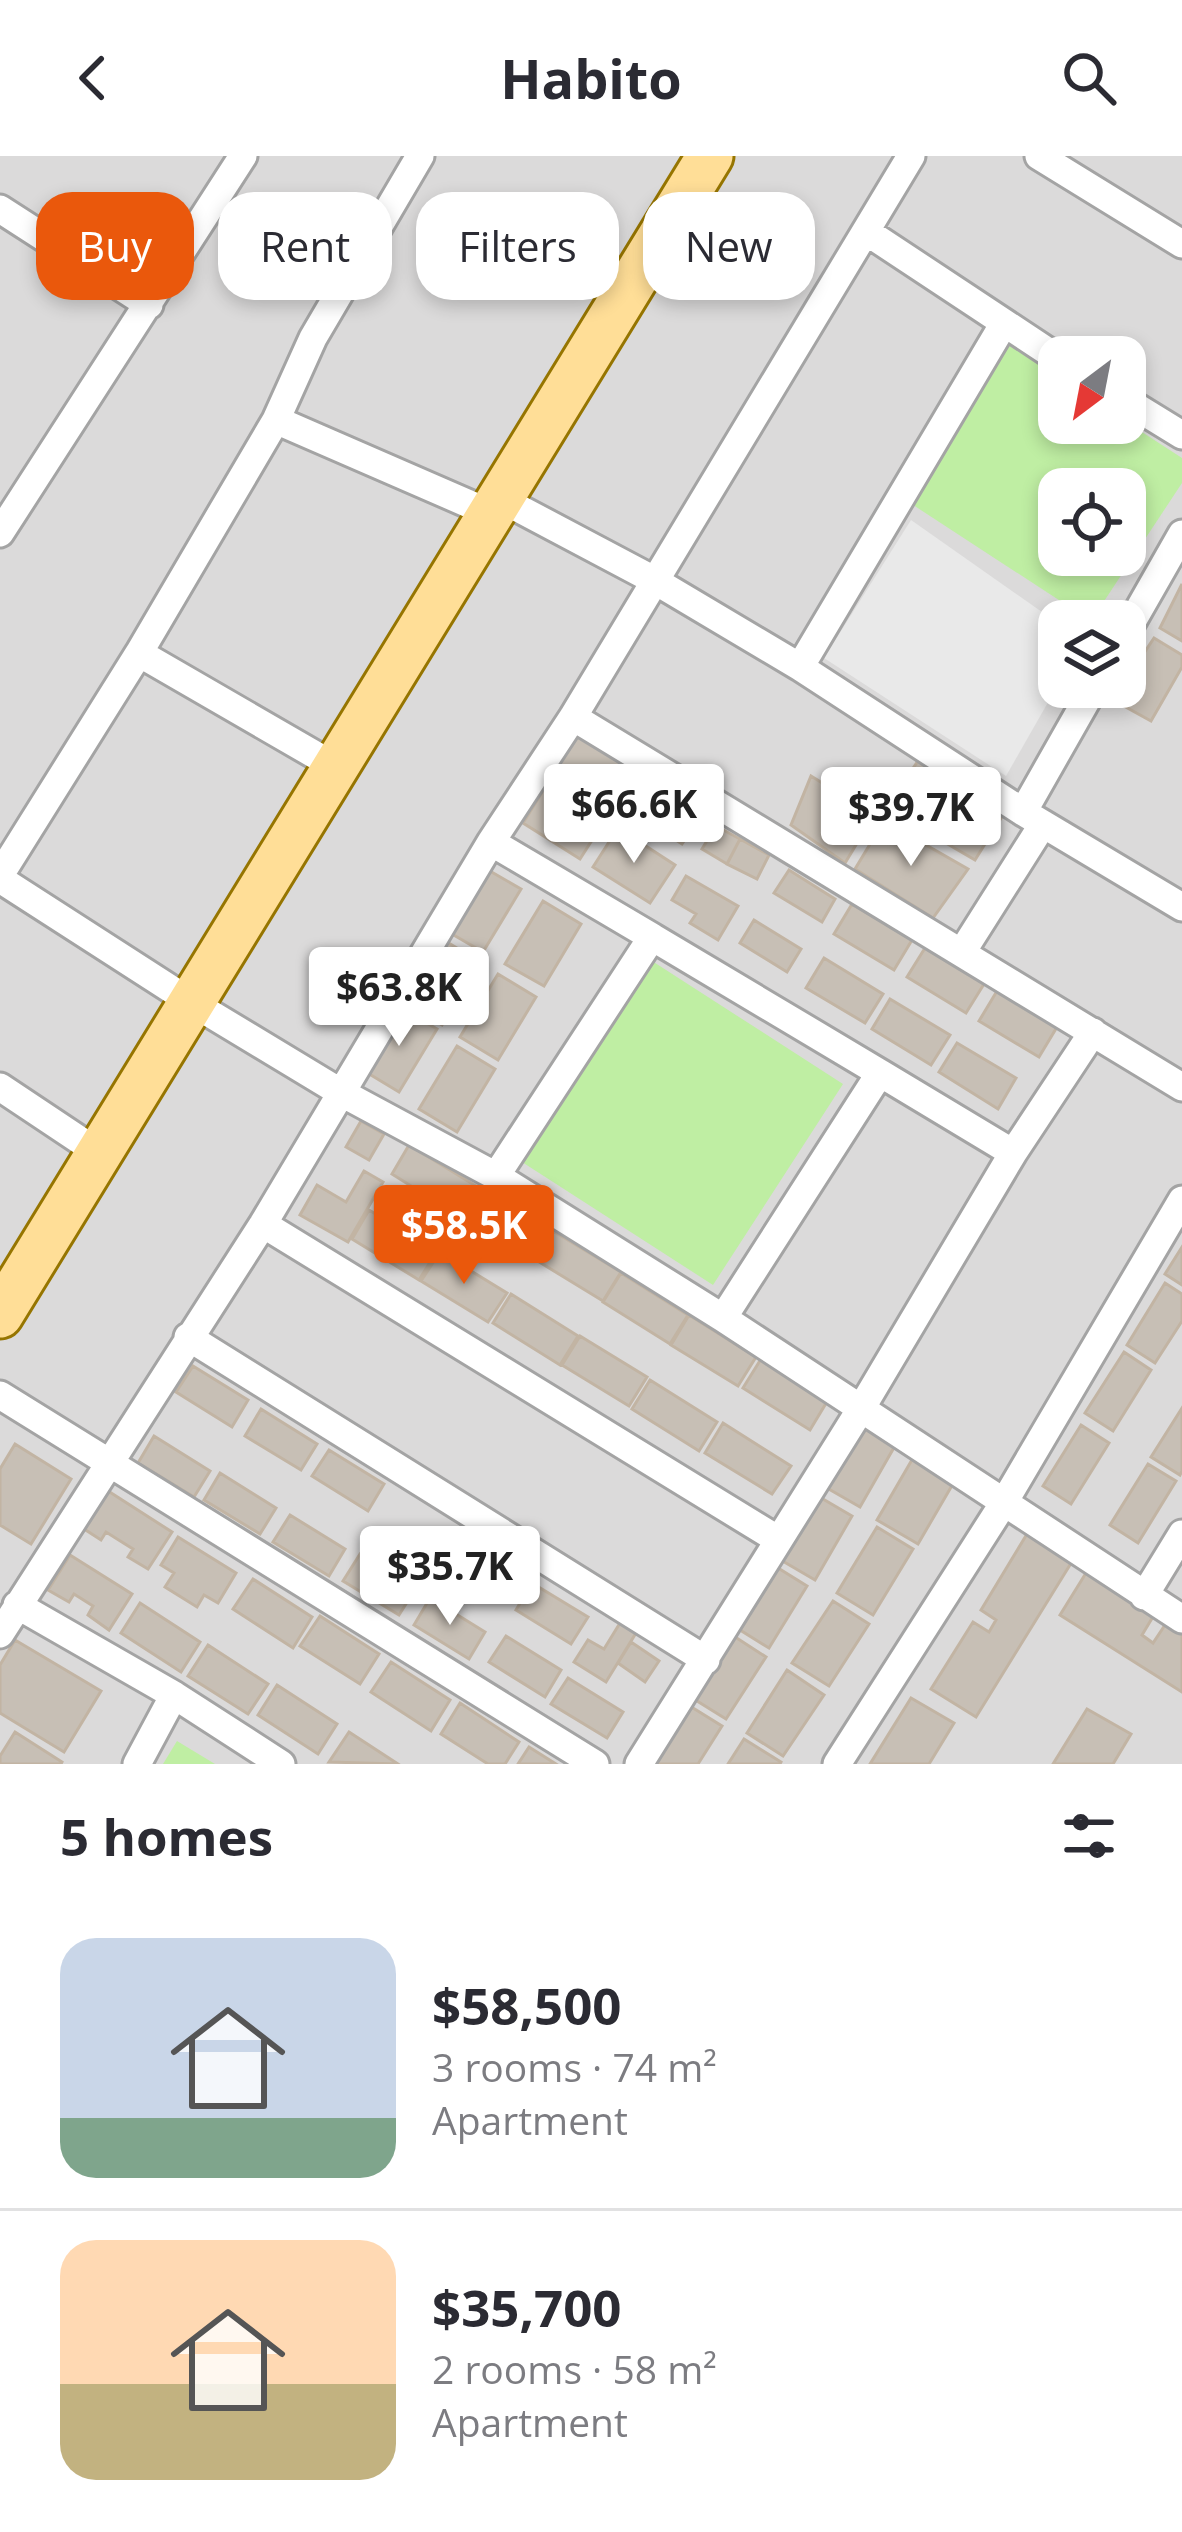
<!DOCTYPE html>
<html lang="en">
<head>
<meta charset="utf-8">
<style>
	body { margin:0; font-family:"Open Sans",sans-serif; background:#f2f2f3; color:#2b2b33; height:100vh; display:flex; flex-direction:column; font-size:45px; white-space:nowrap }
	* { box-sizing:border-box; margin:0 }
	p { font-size:39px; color:#7c7c81 }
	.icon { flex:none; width:66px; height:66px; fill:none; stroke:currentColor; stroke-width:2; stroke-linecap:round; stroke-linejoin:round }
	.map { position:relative; height:1608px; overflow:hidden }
	.drawer { display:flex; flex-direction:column; background:#fff; flex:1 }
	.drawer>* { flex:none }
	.top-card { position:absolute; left:36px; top:36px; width:1110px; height:108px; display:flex; gap:24px }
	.needle { width:78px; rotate:212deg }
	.buttons { position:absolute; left:1038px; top:180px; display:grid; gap:24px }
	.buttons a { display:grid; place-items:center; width:108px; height:108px; border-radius:24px; background:#fff; box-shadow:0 6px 18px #0003; font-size:60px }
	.price { position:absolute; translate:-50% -102px; padding:0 27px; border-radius:12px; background:#fff; color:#222; font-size:39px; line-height:78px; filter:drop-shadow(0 3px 6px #0008) }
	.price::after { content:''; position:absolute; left:50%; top:72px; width:36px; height:27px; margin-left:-18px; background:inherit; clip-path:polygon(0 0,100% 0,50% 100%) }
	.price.on { background:#ea580c; color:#fff }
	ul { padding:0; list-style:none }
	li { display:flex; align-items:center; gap:36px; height:300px; padding:0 60px }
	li+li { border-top:3px solid #e1e1e2 }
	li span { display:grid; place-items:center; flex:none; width:336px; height:240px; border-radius:36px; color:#555 }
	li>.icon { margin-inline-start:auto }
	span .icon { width:144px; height:144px; fill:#fffc; stroke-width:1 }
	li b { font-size:51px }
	h2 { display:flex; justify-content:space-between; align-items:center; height:144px; padding:0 60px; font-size:51px }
	.tag { padding:0 42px; border-radius:36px; background:#fff; box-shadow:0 6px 18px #0003; font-size:42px; line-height:108px }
	.tag.on { background:#ea580c; color:#fff }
	header { display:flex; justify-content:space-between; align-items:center; height:156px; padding:0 60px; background:#fff; font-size:54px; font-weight:700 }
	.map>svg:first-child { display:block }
</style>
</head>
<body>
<header><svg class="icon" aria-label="back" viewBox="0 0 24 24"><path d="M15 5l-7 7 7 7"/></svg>Habito<svg class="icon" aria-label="search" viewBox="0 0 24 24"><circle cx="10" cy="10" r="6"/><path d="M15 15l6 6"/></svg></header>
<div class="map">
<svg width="1182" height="1608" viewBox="0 0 1182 1608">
	<rect width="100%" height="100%" fill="#efece2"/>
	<path fill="#dbdada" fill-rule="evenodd" d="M0,0H1182V1608H0ZM1059,201H1125V267H1059ZM1059,333H1125V399H1059ZM1059,465H1125V531H1059Z"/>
	<path fill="#bfeea3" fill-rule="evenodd" d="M1010,189L1059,221V267L1125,265L1182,302V327L1091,465L907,345ZM1059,333H1125V399H1059Z
		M635,794L843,928L713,1129L505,995Z
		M177,1585L215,1608H163Z"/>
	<path fill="#e9e9e9" d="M911,364L1059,468V527L1006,620L824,502Z"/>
	<path fill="#c7bfb5" stroke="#c2b4a3" stroke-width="3" d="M1182,428V485L1160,472Z
		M1154,482L1182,499V511L1151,565L1113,544Z
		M584,570L640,606L615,645L558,608Z
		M920,602L1003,659L975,704L886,652Z
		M651,612L708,649L682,688L625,651Z
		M811,620L874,659L845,707L791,669Z
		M548,627L605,664L580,703L523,667Z
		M884,665L968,713L933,762L855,713Z
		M716,670L740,683L727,708L702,693Z
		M618,672L675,709L650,747L593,711Z
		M740,683L769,699L757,723L727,708Z
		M483,711L521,733L483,796L445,774Z
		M789,714L835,743L822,766L774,737Z
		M686,720L738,750L718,784L690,767L696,758L672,744Z
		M543,745L581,768L544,830L505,808Z
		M852,748L912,784L894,814L834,778Z
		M754,764L801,793L787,816L740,787Z
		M442,783L480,806L442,869L405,846Z
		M925,792L984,828L966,857L907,821Z
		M824,802L883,838L865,867L806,832Z
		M498,818L536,841L498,904L460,881Z
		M997,835L1057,871L1039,901L979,865Z
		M890,843L950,879L931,909L872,873Z
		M398,850L437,873L399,936L361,913Z
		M957,887L1016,922L998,953L939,916Z
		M457,890L495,913L457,976L419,953Z
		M361,965L384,978L369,1004L346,991Z
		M409,989L476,1030L459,1060L392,1018Z
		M364,1015L383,1026L348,1086L300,1059L317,1029L346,1046Z
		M481,1030L548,1072L530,1101L463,1059Z
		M369,1054L437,1095L419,1124L352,1083Z
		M553,1075L621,1116L603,1145L536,1104Z
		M1182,1091V1129L1165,1118Z
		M440,1096L507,1137L488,1166L421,1125Z
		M621,1117L688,1159L670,1188L603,1146Z
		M1165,1127L1182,1138V1165L1155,1207L1127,1189Z
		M511,1138L578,1180L560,1209L493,1167Z
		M689,1159L756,1201L738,1230L671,1189Z
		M580,1180L647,1221L629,1250L562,1209Z
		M1124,1196L1151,1214L1113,1275L1085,1257Z
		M761,1203L828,1244L810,1274L743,1232Z
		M193,1210L248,1244L232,1271L176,1236Z
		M650,1224L717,1266L699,1295L632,1253Z
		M1182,1252V1315L1180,1319L1151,1301Z
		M261,1253L317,1288L301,1314L245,1280Z
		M856,1265L896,1288L860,1351L820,1328Z
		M723,1267L791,1310L772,1338L705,1297Z
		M1081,1269L1109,1287L1071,1348L1043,1330Z
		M154,1280L210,1315L194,1341L138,1307Z
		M15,1288L71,1323L31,1388L0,1369V1313Z
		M329,1294L384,1328L368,1355L312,1320Z
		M913,1302L954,1326L918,1388L877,1364Z
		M1148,1308L1176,1325L1138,1387L1110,1369Z
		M220,1317L276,1352L260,1378L204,1344Z
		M105,1333L172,1376L148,1413L128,1401L133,1393L106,1376L101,1384L81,1371Z
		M811,1336L852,1360L815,1424L774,1400Z
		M290,1359L345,1393L329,1420L273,1386Z
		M877,1371L913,1393L873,1459L837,1437Z
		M1027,1378L1073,1404L976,1561L931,1533L973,1466L989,1476L996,1464L981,1454Z
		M178,1381L236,1417L218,1447L204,1439L197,1451L165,1431L174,1417L161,1409Z
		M466,1382L522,1417L505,1443L450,1409Z
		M360,1398L416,1432L399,1459L343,1425Z
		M70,1399L132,1438L109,1474L88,1459L93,1450L74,1438L69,1446L48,1434Z
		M770,1407L807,1430L769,1492L732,1469Z
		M1086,1417L1154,1459L1142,1479L1153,1487L1167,1466L1182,1475V1536L1060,1459Z
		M253,1423L312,1461L293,1492L233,1453Z
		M532,1427L588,1461L571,1488L516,1454Z
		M430,1442L485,1476L469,1503L414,1469Z
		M833,1445L869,1468L829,1530L792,1507Z
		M140,1447L200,1486L181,1516L121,1477Z
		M320,1460L379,1498L360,1528L300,1490Z
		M620,1467L636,1477L606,1526L574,1506L588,1484L604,1493Z
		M729,1477L766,1501L726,1563L689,1540Z
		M506,1480L561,1514L545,1541L489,1506Z
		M15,1484L101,1535L64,1596L0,1557V1509Z
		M631,1486L659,1505L645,1526L618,1507Z
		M208,1489L268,1528L248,1558L188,1520Z
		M391,1506L450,1544L431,1575L371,1536Z
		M787,1514L824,1539L783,1600L747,1577Z
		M568,1522L623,1556L607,1582L551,1548Z
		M277,1529L337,1568L318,1598L258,1559Z
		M911,1542L954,1567L929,1608H870Z
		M460,1547L519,1586L505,1608H488L441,1578Z
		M685,1547L722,1570L698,1608H646Z
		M1087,1553L1131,1578L1113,1608H1053Z
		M15,1576L62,1606L61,1608H0V1600Z
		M349,1576L398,1608L329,1606Z
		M744,1583L781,1606L780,1608H728Z
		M529,1591L556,1608H518Z"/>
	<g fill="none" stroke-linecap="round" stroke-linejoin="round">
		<g stroke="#a4a4a4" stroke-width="33">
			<path id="minor" d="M1039,0L1182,88
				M0,53L149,149
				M867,76L1059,203
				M1125,244L1182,279
				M276,264L492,358
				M501,343L652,423L800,511L1023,656L1182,751
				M0,377L243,0
				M1125,478L1182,378
				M139,497L336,611
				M800,511L1003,169
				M573,561L1182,931
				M1023,656L1094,531
				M491,686L652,781
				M0,719L139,497L276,264L313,182L420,0
				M0,723L191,846L340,936L496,1020L723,1162L1182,1463
				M962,796L1043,668
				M880,917L1013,997
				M0,931L99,997
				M496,1020L652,781L880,917L723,1162
				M263,1068L777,1383
				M188,1181L706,1504
				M0,1239L595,1608
				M1144,1440L1182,1378
				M17,1449L174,1539L281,1608
				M0,1478L263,1068L491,686L573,561L911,0
				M137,1608L174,1539
				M639,1608L862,1251L1013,997L1093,876
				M837,1608L1003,1348L1182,1044"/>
		</g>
		<g stroke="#967500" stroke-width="51">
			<path id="primary" d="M0,1159L710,0"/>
		</g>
		<use href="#minor" stroke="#fff" stroke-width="27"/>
		<use href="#primary" stroke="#ffde97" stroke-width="45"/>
	</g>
</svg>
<div class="buttons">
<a><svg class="needle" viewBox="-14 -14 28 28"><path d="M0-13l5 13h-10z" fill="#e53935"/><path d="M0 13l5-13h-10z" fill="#7c7c81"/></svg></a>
<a><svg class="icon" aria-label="locate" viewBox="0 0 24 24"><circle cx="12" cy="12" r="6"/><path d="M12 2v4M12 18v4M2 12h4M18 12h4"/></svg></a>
<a><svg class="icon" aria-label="layers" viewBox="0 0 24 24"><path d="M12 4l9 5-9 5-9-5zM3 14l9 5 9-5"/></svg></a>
</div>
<b class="price" style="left:634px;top:710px">$66.6K</b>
<b class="price" style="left:911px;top:713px">$39.7K</b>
<b class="price" style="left:399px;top:893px">$63.8K</b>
<b class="price on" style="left:464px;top:1131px">$58.5K</b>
<b class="price" style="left:450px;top:1472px">$35.7K</b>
<div class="top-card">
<a class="tag on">Buy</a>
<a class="tag">Rent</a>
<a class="tag">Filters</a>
<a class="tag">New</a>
</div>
</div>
<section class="drawer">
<h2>5 homes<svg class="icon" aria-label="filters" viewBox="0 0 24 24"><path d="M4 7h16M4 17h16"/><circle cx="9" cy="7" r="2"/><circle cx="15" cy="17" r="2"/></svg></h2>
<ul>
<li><span style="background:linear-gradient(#c9d6e8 75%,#7fa58c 0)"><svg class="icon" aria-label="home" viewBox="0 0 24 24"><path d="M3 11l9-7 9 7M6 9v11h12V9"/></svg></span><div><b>$58,500</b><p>3 rooms · 74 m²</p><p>Apartment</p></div></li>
<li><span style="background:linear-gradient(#ffd9b3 60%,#c2b280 0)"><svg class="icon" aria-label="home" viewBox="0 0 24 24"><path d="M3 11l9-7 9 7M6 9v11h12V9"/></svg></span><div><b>$35,700</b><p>2 rooms · 58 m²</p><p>Apartment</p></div></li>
</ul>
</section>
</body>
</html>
